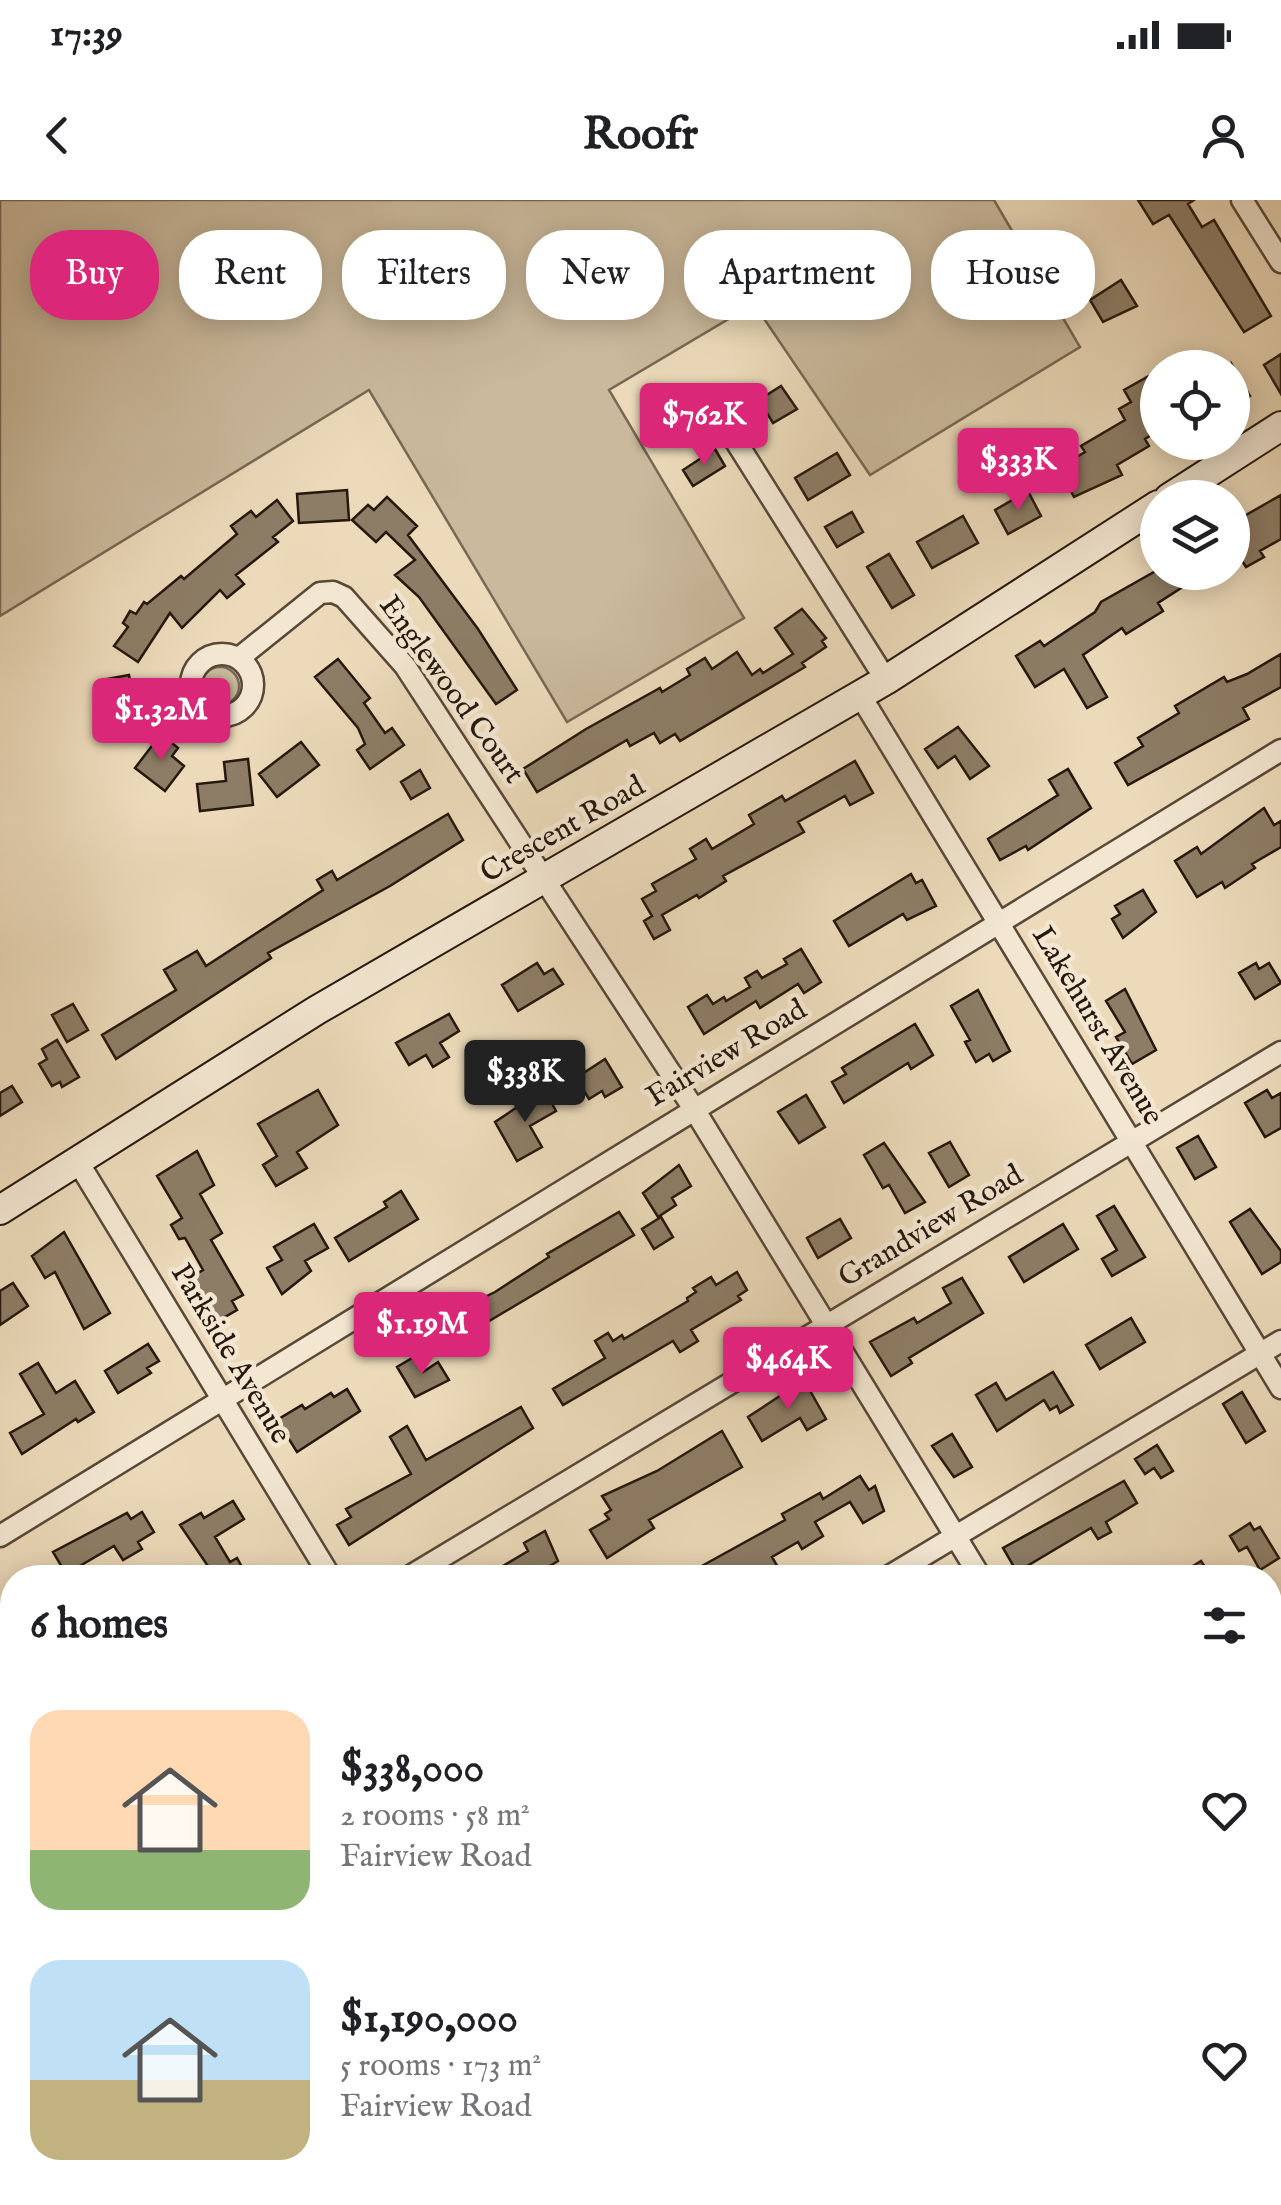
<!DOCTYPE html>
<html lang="en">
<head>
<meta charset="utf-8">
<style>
	body { margin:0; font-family:"IM FELL English",serif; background:#f6f6f6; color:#202124; height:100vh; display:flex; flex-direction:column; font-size:38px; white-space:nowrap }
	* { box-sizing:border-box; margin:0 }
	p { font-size:32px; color:#757577 }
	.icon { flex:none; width:55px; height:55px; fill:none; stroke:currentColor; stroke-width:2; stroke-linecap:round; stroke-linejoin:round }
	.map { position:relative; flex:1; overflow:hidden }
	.panel { position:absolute; left:0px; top:1365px; width:1282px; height:640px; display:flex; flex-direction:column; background:#fff; border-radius:40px 40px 0 0; box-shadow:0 5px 25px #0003 }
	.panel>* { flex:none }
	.banner { position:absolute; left:30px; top:30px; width:1222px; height:90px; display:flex; gap:20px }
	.controls { position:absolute; left:1140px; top:150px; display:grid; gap:20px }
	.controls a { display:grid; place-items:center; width:110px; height:110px; border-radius:50%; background:#fff; box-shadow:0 5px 25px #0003; font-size:50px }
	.price { position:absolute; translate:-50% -85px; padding:0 22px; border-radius:10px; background:#db2777; color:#fff; font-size:32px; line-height:65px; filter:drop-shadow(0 2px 5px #0008) }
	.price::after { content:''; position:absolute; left:50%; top:60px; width:30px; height:22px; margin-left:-15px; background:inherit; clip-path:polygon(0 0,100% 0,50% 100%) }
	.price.on { background:#222; color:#fff }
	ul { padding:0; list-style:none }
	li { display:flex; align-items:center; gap:30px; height:250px; padding:0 30px }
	li span { display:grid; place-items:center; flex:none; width:280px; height:200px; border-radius:30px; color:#555 }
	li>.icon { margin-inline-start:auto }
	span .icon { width:120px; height:120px; fill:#fffc; stroke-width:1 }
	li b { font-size:42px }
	h2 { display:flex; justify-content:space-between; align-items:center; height:120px; padding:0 30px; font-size:42px }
	.tag { padding:0 35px; border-radius:40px; background:#fff; box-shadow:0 5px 25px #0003; font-size:35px; line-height:90px }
	.tag.on { background:#db2777; color:#fff }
	.status { display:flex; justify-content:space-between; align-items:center; height:70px; padding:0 50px; background:#fff; direction:ltr }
	.status svg { height:28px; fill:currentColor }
	header { display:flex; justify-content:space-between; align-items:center; height:130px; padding:0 30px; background:#fff; font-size:45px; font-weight:800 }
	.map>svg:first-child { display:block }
</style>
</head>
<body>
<div class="status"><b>17:39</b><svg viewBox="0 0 49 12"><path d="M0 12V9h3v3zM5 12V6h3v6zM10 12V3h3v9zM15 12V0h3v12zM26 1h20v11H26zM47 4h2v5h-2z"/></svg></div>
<header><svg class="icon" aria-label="back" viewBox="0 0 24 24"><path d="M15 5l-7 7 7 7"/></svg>Roofr<svg class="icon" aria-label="person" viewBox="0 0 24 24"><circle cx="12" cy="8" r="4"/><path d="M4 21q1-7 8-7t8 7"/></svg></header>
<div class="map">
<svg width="1281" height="2005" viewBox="0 0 1281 2005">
	<rect width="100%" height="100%" fill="#ecdaba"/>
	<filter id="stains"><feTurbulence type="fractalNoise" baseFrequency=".002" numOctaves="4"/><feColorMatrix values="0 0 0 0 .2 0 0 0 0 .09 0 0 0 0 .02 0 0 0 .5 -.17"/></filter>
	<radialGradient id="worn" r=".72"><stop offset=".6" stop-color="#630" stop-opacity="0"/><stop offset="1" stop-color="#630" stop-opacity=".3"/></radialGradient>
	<path fill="#cab99c" stroke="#786854" stroke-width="2.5" d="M0,0H994L1080,147L870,275L754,104L609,190L744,418L567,522L369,190L0,416Z
		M201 486a19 19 0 1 1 38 0a19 19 0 1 1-38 0Z
		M877,1992L992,1993L999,2005H857Z"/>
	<path fill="#8d7d66" stroke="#26180c" stroke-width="2.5" d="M1138,0H1194L1188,4L1202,27L1214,20L1271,116L1244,132L1169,15L1153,24Z
		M1121,80L1137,106L1103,122L1090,100Z
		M1281,154V194L1264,165Z
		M1232,165L1250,196L1232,206Z
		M1158,171V231L1145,239L1149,246L1117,265L1122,275L1074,297L1058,268L1085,252L1081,246L1125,220L1119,209L1131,202L1124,190Z
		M781,186L797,209L773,223L759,200Z
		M715,249L725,266L693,286L683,270Z
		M837,253L850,275L808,300L795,278Z
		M347,290L349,320L299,323L297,294Z
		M1028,291L1041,316L1008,334L995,310Z
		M1281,295V339L1260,351L1264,357L1246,367L1232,345V323Z
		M387,297L417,326L408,335L478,429L517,490L496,504L419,397L395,375L415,360L386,332L376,342L352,320L368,305L374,310Z
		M277,300L293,321L273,337L278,342L236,375L244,384L227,398L220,390L182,428L170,413L138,462L114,446L128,427L123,423L130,411L136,414L144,402L147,404L181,376L184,379L237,334L231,326L251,311L256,317Z
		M852,312L863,332L837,347L825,327Z
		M963,316L978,343L932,368L917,342Z
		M889,354L914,395L892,408L867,367Z
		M1154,372H1206L1158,403L1163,411L1126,434L1122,428L1083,455L1107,497L1087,508L1064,469L1035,487L1016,456L1040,441L1044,446L1095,412L1101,402Z
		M802,409L826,438L822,441L826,447L802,463L805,467L680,541L675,534L660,543L654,533L630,546L627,540L537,592L523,569L586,529L660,488L662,492L690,475L687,469L705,458L712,469L737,452L752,475L760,469L763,473L793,454L775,428Z
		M1281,454V487L1243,508L1249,519L1128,585L1115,563L1143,546L1138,538L1179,513L1175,506L1224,477L1227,482L1247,474Z
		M338,459L370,498L364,503L385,533L392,528L404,545L370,569L357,550L365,544L358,528L315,477Z
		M129,475L133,501L148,498L152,522L114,528L107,479Z
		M958,527L989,566L970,579L955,556L938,568L925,549Z
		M161,534L178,548L172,556L184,566L165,591L135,568Z
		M301,542L319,565L277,597L259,574Z
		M248,559L253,605L200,611L197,584L226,581L224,562Z
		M855,561L873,593L850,605L845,596L798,622L804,632L723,676L726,681L699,698L697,695L662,715L670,730L654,739L644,721L652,716L642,699L656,691L652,684L696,659L690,649L706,639L712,649L754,624L749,615L782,596L785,601Z
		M1068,569L1091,608L1028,650L1026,646L1000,660L988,639L1058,595L1049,580Z
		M420,570L430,588L411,599L401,582Z
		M1264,608L1274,625L1281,621V647L1252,664L1255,668L1225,688L1222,682L1197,697L1175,661L1197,647L1201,654Z
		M448,614L463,640L390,686L268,753L271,758L116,859L102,835L176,790L164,770L197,751L206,766L323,690L317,680L332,671L337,680Z
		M911,674L916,683L922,680L936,706L907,720L903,714L849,746L834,721Z
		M1143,690L1156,712L1123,738L1112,719L1120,714L1115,706Z
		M801,749L821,782L804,793L798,784L760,808L756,801L704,834L688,807L707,795L713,804L724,797L726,801L750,787L745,778L757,771L762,778L787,764L784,759Z
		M537,763L544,774L553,769L563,784L518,811L502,785Z
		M1256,763L1259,769L1269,763L1281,783L1255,799L1239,773Z
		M1125,789L1156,850L1132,864L1116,837L1125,832L1106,801Z
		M978,790L1010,851L993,861L989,854L976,862L965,842L970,840L951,806Z
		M73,804L88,830L67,842L52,815Z
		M449,814L459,831L440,843L449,857L433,867L426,855L409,865L396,843Z
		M915,824L933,855L911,869L908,863L844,903L832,882L846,874L842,868Z
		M57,840L79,877L62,887L60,882L52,886L39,864L47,859L42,849Z
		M605,859L622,887L605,897L602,891L589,899L576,878Z
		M12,886L22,902L0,916V893Z
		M544,889L556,911L530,926L542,947L517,961L495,922Z
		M318,890L338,925L297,952L307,968L276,986L263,965L277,956L258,924Z
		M1267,890L1272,898L1281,893V928L1265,937L1245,903Z
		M806,895L825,927L799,943L778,912Z
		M1198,936L1216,967L1195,979L1177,948Z
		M950,942L969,975L949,987L929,953Z
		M884,943L925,1002L905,1013L889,985L883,988L864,955Z
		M197,951L214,985L200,994L222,1033L211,1040L243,1095L232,1101L237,1110L216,1122L190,1078L203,1070L185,1038L179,1039L171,1025L182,1018L157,976Z
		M679,965L691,986L672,998L676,1005L658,1017L643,993Z
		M401,991L418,1019L349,1061L335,1038L387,1007L384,1002Z
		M1114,1006L1145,1057L1112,1076L1102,1059L1117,1050L1097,1016Z
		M1250,1009L1281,1051V1062L1262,1074L1230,1022Z
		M619,1012L634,1035L469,1133L456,1111L495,1092L549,1057L547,1054Z
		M661,1017L673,1037L654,1049L642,1029Z
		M840,1019L851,1038L818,1058L807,1038Z
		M314,1024L328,1048L305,1061L311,1071L282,1094L267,1068L282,1060L274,1047Z
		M1063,1024L1078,1049L1024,1082L1009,1057Z
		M64,1032L110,1113L84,1129L55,1072L45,1078L32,1056Z
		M737,1072L747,1090L738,1096L741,1100L691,1130L698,1141L680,1152L673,1141L563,1205L553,1189L605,1158L595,1141L608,1133L613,1141L622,1135L624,1139L688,1101L687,1098L696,1092L693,1088L711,1077L716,1085Z
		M962,1078L983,1113L909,1158L912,1163L891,1176L870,1142L914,1118L917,1123L951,1103L943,1088Z
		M13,1083L28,1106L0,1125V1091Z
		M1131,1118L1145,1142L1100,1169L1086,1145Z
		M148,1144L159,1161L147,1168L151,1173L118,1193L105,1171Z
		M414,1157L423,1172L438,1162L449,1180L415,1197L397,1167Z
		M38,1163L56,1193L75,1181L94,1212L78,1222L76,1219L22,1254L10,1233L44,1214L20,1174Z
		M1053,1172L1073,1205L1060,1213L1057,1206L1050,1210L1044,1200L997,1231L976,1195L996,1183L1006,1200Z
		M804,1180L826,1219L807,1230L800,1218L762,1241L748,1217Z
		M347,1189L360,1211L297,1252L277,1220L302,1205L305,1209L331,1193L334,1197Z
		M1242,1192L1265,1231L1246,1243L1223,1204Z
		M521,1207L533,1228L349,1345L337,1325L351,1317L346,1309L411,1274L390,1237L407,1226L426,1260Z
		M722,1231L742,1267L649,1320L654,1328L607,1358L590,1330L609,1319L605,1314L611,1310L602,1296L657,1271Z
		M952,1234L972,1267L954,1277L932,1246Z
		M1157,1245L1173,1271L1161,1278L1154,1268L1145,1274L1135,1259Z
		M860,1276L869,1290L875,1286L884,1311L863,1323L850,1302L815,1322L823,1336L802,1349L798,1342L772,1357L779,1369L765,1378H680L785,1320L782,1314L820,1293L823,1299Z
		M1124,1281L1137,1303L1106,1322L1111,1332L1098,1339L1091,1328L1017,1372L1003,1348Z
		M233,1301L244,1319L215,1337L230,1362L237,1358L248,1378H203L212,1372L180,1325L201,1313L204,1318Z
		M142,1312L154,1332L138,1342L142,1349L123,1360L114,1346L66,1374L53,1352L127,1313L131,1319Z
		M1250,1323L1254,1330L1260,1327L1279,1358L1260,1370L1247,1347L1239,1351L1230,1336Z
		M545,1331L558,1361L530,1378H483L528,1351L524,1343Z
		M1201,1361L1212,1378H1174Z"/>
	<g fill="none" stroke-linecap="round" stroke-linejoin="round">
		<g stroke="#584838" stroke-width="25">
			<path id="street" d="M1242,0L1281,62
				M723,221L886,480
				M191 485a31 31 0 1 1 62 0a31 31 0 1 1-62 0Z
				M239,458L320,393L333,392L344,397L405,466L694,909L981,1378
				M860,495L1281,1188
				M78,962L331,1378
				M0,1336L1281,550
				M407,1378L1281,852
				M886,1378L1281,1141
				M1270,1417L1281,1410
				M0,1621L12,1614
				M1270,1753L1281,1746
				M1270,1856L1281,1875
				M0,1913L12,1905
				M706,1992L713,2005
				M0,1996L6,2005
				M307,2005L328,1992
				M857,2005L877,1992"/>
		</g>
		<g stroke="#26180c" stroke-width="32">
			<path id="secondary" d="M1169,298L1281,226
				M0,1010L317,810L886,480L1158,305"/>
		</g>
		<use href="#street" stroke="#f3e7d2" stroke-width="20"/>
		<use href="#secondary" stroke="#f3e7d2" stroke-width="28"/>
	</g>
	<g text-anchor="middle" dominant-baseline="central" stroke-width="9" stroke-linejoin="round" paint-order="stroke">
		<g font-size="30" fill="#26180c" stroke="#f3e7d2">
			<text transform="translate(451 490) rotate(54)">Englewood Court</text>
			<text transform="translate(563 630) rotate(-30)">Crescent Road</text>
			<text transform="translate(1097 826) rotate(59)">Lakehurst Avenue</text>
			<text transform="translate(727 854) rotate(-31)">Fairview Road</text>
			<text transform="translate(931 1027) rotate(-31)">Grandview Road</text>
			<text transform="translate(230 1154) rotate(59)">Parkside Avenue</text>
		</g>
	</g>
	<rect width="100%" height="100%" filter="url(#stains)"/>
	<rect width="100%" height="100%" fill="url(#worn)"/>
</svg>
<div class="controls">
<a><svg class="icon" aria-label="locate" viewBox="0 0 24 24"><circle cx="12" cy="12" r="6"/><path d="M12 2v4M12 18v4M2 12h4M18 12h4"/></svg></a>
<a><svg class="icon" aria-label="layers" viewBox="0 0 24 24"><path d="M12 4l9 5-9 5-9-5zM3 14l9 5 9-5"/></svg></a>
</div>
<b class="price" style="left:704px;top:268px">$762K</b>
<b class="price" style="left:1018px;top:313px">$333K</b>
<b class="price" style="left:161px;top:563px">$1.32M</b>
<b class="price on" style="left:525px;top:925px">$338K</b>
<b class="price" style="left:422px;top:1177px">$1.19M</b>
<b class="price" style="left:788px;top:1212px">$464K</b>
<div class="banner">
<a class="tag on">Buy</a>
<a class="tag">Rent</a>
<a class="tag">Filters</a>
<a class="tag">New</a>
<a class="tag">Apartment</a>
<a class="tag">House</a>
</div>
<section class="panel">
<h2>6 homes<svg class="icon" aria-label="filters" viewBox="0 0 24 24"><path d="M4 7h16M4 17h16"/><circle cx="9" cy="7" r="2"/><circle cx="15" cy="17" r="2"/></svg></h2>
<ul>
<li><span style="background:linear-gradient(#ffd9b3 70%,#8fb573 0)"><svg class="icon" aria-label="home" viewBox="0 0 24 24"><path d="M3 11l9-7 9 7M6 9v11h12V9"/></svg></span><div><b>$338,000</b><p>2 rooms · 58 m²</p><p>Fairview Road</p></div><svg class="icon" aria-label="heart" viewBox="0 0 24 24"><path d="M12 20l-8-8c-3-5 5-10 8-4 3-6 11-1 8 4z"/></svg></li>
<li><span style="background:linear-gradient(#bfe0f5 60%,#c2b280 0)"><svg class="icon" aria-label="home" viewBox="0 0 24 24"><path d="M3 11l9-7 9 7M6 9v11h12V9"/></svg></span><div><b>$1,190,000</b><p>5 rooms · 173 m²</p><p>Fairview Road</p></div><svg class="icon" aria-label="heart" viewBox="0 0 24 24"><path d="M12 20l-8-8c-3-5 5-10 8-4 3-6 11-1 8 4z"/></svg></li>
</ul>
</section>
</div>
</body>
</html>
